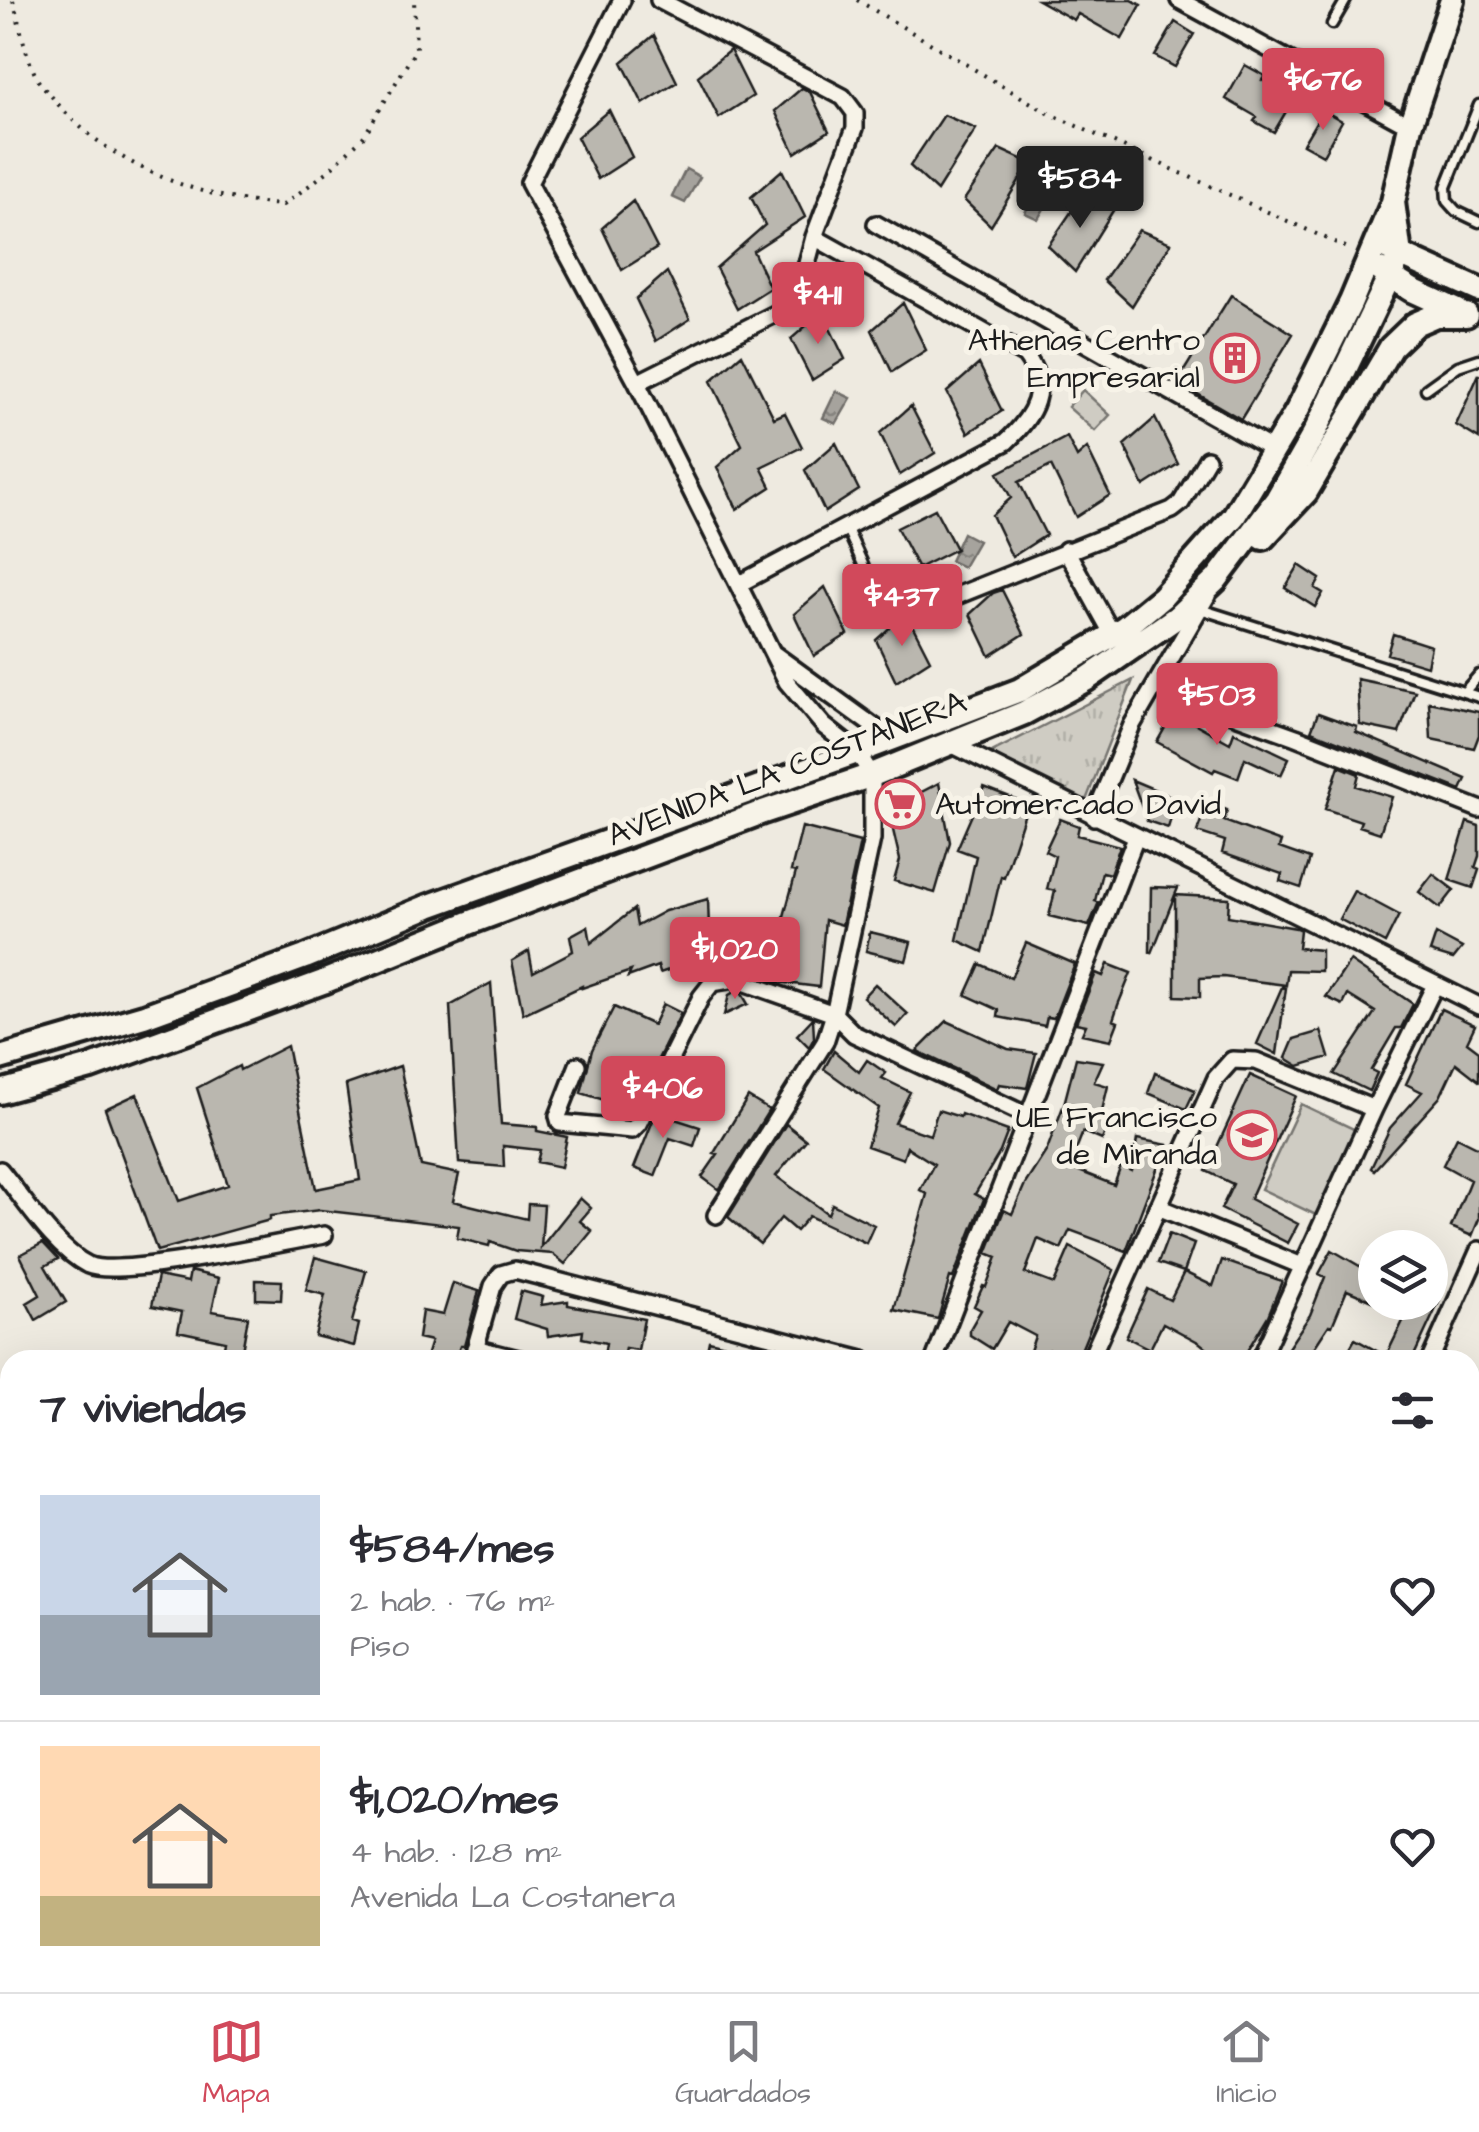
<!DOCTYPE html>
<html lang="es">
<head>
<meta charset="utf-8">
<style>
	body { margin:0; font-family:"Architects Daughter",sans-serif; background:#f7f7f7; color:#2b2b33; height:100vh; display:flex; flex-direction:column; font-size:38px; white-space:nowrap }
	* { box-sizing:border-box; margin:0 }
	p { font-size:32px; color:#7c7c81 }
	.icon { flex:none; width:55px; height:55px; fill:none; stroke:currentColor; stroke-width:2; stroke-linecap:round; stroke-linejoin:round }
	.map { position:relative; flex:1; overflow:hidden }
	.sheet { position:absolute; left:0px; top:1350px; width:1480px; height:642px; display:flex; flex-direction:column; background:#fff; border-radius:30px 30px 0 0; box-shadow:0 10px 40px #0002 }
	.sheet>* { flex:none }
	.controls { position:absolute; left:1358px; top:1230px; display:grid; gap:20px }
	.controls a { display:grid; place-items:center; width:90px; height:90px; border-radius:50%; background:#fff; box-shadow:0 10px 40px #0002; font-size:50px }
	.price { position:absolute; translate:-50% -85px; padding:0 22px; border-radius:10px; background:#d1495b; color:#fff; font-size:32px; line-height:65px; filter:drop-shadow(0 2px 5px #0008) }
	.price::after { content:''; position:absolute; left:50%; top:60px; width:30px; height:22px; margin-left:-15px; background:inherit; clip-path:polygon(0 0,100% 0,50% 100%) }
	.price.active { background:#222; color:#fff }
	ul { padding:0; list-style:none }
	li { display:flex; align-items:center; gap:30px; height:250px; padding:0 40px }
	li+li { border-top:2px solid #e1e1e2 }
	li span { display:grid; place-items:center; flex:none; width:280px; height:200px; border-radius:0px; color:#555 }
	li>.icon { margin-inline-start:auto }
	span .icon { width:120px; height:120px; fill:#fffc; stroke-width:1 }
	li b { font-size:42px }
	h2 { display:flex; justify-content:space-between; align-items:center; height:120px; padding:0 40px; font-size:42px }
	.tabs { display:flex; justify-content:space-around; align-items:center; height:140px; border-top:2px solid #e1e1e2; background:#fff; font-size:28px; color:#7c7c81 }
	.tabs a { display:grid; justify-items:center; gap:5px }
	.tabs .active { color:#d1495b }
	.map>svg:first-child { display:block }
</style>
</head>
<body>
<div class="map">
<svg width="1479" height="1992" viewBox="0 0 1479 1992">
	<defs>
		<pattern id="park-tufts" width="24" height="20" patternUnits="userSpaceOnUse" patternTransform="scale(2.5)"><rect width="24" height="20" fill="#cfccc3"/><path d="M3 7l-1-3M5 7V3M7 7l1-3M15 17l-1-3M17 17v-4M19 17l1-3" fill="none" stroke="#b1afa7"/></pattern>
		<pattern id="water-ripples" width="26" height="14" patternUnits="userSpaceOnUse" patternTransform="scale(2.5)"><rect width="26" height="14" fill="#a6a39d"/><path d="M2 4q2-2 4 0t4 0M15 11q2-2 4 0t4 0" fill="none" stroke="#86847f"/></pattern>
	</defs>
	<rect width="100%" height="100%" fill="#eeeae0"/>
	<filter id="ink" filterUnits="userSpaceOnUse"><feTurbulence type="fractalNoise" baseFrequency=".01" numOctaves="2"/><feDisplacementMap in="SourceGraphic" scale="20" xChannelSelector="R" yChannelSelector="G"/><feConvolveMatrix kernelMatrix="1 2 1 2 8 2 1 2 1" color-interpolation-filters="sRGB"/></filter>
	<g filter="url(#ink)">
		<path fill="url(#park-tufts)" stroke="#767470" stroke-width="2.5" d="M1133,680L1085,803L986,755Z"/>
		<path fill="#cfccc3" stroke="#767470" stroke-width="2.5" d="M1083,390L1110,415L1095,431L1068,407Z
			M1301,1104L1358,1131L1318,1216L1261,1189Z"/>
		<path fill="url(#water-ripples)" stroke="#6f6d69" stroke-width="2.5" d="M686,169L700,177L685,203L672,197Z
			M1039,185L1053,193L1038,219L1025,213Z
			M836,391L851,398L836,424L823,418Z
			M963,533L978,541L963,567L950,561Z
			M0,1495L10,1505V1561L0,1552Z
			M448,1983H519L529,1992H458Z"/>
		<path fill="#bab7af" stroke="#1c1c1c" stroke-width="2.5" d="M1038,0H1132L1141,5L1122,39L1078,14L1074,20Z
			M1175,22L1194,34L1175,67L1155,56Z
			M654,35L677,82L643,104L622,62Z
			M730,50L753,96L719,118L698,76Z
			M1245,65L1265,76L1262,80L1294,98L1274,132L1254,121L1257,117L1226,99Z
			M802,88L810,92L829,131L795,153L775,111Z
			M609,110L632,157L598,179L577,137Z
			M1323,110L1342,121L1323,155L1303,144Z
			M944,115L976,129L937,191L910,166Z
			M999,149L1030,163L991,226L964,200Z
			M782,170L805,217L753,251L770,288L737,309L716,268L765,225L751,197Z
			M1082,196L1114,209L1075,272L1048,246Z
			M633,201L657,248L622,270L602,228Z
			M1139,230L1171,243L1132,306L1104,280Z
			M667,272L690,319L656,341L636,299Z
			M1231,295L1293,334L1241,419L1177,382Z
			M903,303L926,350L892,372L872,330Z
			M822,312L845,359L812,380L791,339Z
			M742,354L774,418L785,413L802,447L761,467L771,487L737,509L717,467L742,445L711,381Z
			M979,364L1002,411L968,433L947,392Z
			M1479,374V439L1456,425Z
			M911,406L935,453L900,475L880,433Z
			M1155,418L1178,464L1144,486L1124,445Z
			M1067,437L1077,457L1087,448L1110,495L1076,517L1051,466L1019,482L1046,535L1012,557L992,515L1011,498L998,473Z
			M836,443L859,490L825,512L805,470Z
			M935,509L956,549L918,568L897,528Z
			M1299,565L1320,579L1315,588L1323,593L1315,607L1285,588Z
			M825,587L848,634L814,656L794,614Z
			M1002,590L1024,634L990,656L970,614L993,593Z
			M906,613L930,660L896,682L876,640Z
			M1393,634L1431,646L1427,666L1387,654Z
			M1357,679L1415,691L1399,733L1360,725Z
			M1429,702L1479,712V735L1474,748L1431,739Z
			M1174,712L1230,743L1234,732L1289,758L1281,775L1245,758L1238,778L1215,769L1213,772L1157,742Z
			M1318,713L1357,727L1356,732L1466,779L1461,790L1311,731Z
			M1339,766L1359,774L1356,786L1392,797L1380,833L1359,826L1361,821L1325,809Z
			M1132,780L1177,799L1168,828L1147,821Z
			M939,783L950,842L935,893L894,881L900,860L885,796L903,786L906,800Z
			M984,787L1028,804L1004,877L1001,876L983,952L957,940L976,856L957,849Z
			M1207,803L1227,810L1224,821L1281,842L1279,848L1310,859L1301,888L1280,881L1282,874L1222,853L1225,841L1197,832Z
			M1060,819L1079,826L1077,835L1120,846L1110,874L1102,872L1095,901L1099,902L1089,926L1049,916L1055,891L1047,889L1055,856L1045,851Z
			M1467,822L1479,826V856L1475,868L1479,870L1473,888L1449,880Z
			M802,827L860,842L842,925L825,920L819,987L778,982L736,968L743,940L770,947L772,930L780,931L796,872L791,871Z
			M1433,874L1454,890L1440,908L1419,892Z
			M1151,887L1178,888L1175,895L1229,898L1228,916L1296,928L1300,930L1298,948L1321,950V971L1288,970L1286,985L1223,977L1200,978V997L1175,996V895L1152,953L1150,952Z
			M1354,891L1399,915L1385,943L1339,919Z
			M708,899L710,960L680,971L683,965L660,973L658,966L628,977L631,971L582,988V986L523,1014L512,961L529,951L533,972L573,951L570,936L588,926L591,943L634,909L637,926L665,911Z
			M870,932L911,942L906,961L866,951Z
			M1436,934L1462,948L1453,959L1430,952Z
			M1026,943L1075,964L1054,1018L1047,1017L1045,1026L998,1017L999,1010L966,995L980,964L1011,978Z
			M1350,961L1413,1004L1401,1028H1396L1371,1070L1377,1073L1369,1091L1334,1074L1375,1012L1348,995L1343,1005L1326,997Z
			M1108,964L1131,973L1118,1005L1113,1020L1118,1022L1111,1040L1082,1034L1086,1025L1076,1023L1096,973L1103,976Z
			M491,983L501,1124L537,1127V1131L567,1137L561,1167L537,1162L540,1150L503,1146L504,1167L459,1163L450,1006Z
			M875,984L908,1014L896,1027L863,997Z
			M1282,987L1286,988L1277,1054L1257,1044Z
			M736,991L742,994L748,1004L724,1015L729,995Z
			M663,1004L681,1013L651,1073L624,1060L619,1067L615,1064L604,1100L581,1093L592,1050L614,1007L653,1025Z
			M1441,1009L1475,1025L1467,1042L1479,1051V1081L1456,1063L1440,1097L1374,1170L1371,1168L1390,1128L1422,1092L1406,1084Z
			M813,1018L814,1038L809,1047L797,1035Z
			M947,1021L1008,1049L1036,1053L1027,1088L999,1084L997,1089L917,1051Z
			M1321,1031L1329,1057L1299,1066L1286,1058L1294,1039Z
			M287,1046L316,1189L360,1180L346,1085L400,1066L421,1166L459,1174L453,1201L527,1219L528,1204L544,1205L541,1247L580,1198L591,1208L580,1221L592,1231L565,1264L553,1254L516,1251L490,1242L489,1246L457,1238L459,1226L320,1210L270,1216V1220L157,1251L105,1109L137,1094L179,1201L228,1185L197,1088L239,1066L240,1070Z
			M834,1051L859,1072L867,1060L886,1073L882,1078L910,1092L895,1123L930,1135L938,1110L960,1117L961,1114L1008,1131L1000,1152L975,1194L984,1199L953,1278L950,1277L938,1319L894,1310L927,1194L920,1190L934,1164L907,1147L903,1159L867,1146L879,1108L824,1069Z
			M1076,1058L1103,1062L1094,1082L1108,1086L1100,1119L1109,1122L1102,1140L1083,1132L1069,1167L1114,1185L1121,1166L1132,1171L1137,1139L1168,1145L1165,1165L1159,1164L1126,1251L1070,1230L1061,1249L1038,1239L1025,1273L1054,1284L1070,1247L1114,1270L1077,1360L1050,1350L1049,1360H1027L1035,1336L1008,1322L992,1349L970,1335V1329L981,1310L974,1306L983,1286L986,1287L997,1257L987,1253L1004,1210L1012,1214L1025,1184L1047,1150L1064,1104Z
			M1155,1073L1195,1090L1186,1109L1148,1093Z
			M1250,1075L1296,1096L1250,1199L1298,1224L1288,1243L1221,1209L1233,1184L1206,1171Z
			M748,1097L769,1110L719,1190L702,1177L718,1154L714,1153Z
			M656,1113L700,1127L694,1146L670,1138L655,1176L634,1168Z
			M786,1124L806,1140L776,1176L828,1214L832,1204L874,1225L866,1243L809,1216L796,1231L781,1218L760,1244L728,1217Z
			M1457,1137L1479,1148V1219L1472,1236L1451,1227L1470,1180L1443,1165Z
			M1169,1234L1194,1244L1184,1272L1213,1286L1222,1260L1282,1281L1268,1316L1247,1351L1251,1354L1249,1360H1221L1200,1343L1163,1323L1150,1349L1126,1337L1148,1289L1170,1300L1184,1272L1158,1263Z
			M43,1243L58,1259L45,1266L66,1302L36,1320L27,1303L40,1295L20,1255Z
			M1332,1250L1375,1275V1302L1347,1290L1332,1326L1329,1325L1306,1360H1280L1310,1315L1325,1277L1319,1274Z
			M315,1257L366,1271L352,1322L359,1324L354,1346L315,1336L325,1295L306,1290Z
			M190,1271L219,1278L212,1311L248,1317L241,1357L223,1354L225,1341L178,1331L182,1312L152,1306L158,1276L188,1282Z
			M256,1280L282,1281L281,1300L256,1299Z
			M453,1283L479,1291L464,1346H460L456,1360H425L431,1341L418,1338L422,1311L443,1315Z
			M521,1291L543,1297L541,1305L568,1301V1305L644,1319L638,1350L625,1348L623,1359L604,1355L606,1343L582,1338L583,1331L548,1336L547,1329L514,1319Z
			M1376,1302H1439L1412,1360H1343L1355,1339L1386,1356L1405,1317Z
			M709,1341L762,1354V1360H705Z"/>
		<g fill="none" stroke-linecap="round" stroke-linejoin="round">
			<g stroke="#1c1c1c" stroke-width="15">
				<path id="lane" d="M1332,24L1346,0
					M1479,105L1446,187L1447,201L1456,211L1479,222
					M1426,389L1458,366L1479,359
					M846,527L887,617
					M1200,609L1479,697
					M1465,691L1479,675"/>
			</g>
			<g stroke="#1c1c1c" stroke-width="22">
				<path id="street" d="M622,0L529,183L637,383L787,682L824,726L857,752L872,775V839L834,1014L854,1034L1028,1116
					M1179,0L1410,126
					M876,224L1275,451
					M637,383L789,307L799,294L814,237L855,128V113L843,97L659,0
					M1066,550L1113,635
					M739,584L1006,442C1034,416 1051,388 1025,355L814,237
					M936,604L1172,510L1181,503L1207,459
					M774,654L891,739
					M1155,686L1296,737L1479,809
					M951,744L1479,1006
					M1094,817L1132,725L1207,596
					M578,1065L558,1116L560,1123L632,1130L638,1124L701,997L712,983L735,979L834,1014L825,1042L716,1215
					M0,1170C24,1199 54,1248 88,1265C119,1279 282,1242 324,1235
					M1158,1207L1302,1266
					M475,1348L522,1360
					M472,1360L493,1286L501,1274L515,1270L863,1360
					M934,1360L1136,837
					M1090,1360L1216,1078L1232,1060L1256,1061L1374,1109
					M1260,1360L1374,1109L1435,985
					M1430,1360L1479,1250
					M764,1982L777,1992
					M1248,1992L1251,1982"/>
			</g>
			<g stroke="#1c1c1c" stroke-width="30">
				<path id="secondary" d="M1386,248L1479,290
					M1380,270L1412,290L1458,311
					M1263,538L1306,492L1391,347L1415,324L1436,315H1466
					M0,1058L144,1016L305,957L429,906L857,752L1020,690L1124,628L1162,597L1234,516L1297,411L1351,302L1393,202L1410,126L1452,0
					M0,1092L91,1067L323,982L469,923L763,812L872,775L1024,713L1087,679L1177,617L1216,580L1277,499L1314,434L1400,255L1393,202"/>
			</g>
			<path stroke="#1c1c1c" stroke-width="4" stroke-dasharray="2.5 8" stroke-linecap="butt" d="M13,0C20,24 24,51 35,74C38,83 47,91 53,98C106,165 200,200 283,205L327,172L364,136L416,49L414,0
				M857,0L1050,114L1352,250"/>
			<use href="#lane" stroke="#f7f3e8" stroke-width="8"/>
			<use href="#street" stroke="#f7f3e8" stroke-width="15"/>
			<use href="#secondary" stroke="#f7f3e8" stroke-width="22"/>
		</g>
	</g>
	<defs>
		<g id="building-ring" transform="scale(2.5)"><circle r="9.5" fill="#f7f3e8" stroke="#d1495b" stroke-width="1.5"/><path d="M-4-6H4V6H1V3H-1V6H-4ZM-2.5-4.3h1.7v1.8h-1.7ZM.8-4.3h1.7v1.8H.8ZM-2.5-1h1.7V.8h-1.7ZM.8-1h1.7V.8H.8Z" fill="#d1495b"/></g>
		<g id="supermarket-ring" transform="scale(2.5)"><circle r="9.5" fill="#f7f3e8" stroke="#d1495b" stroke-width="1.5"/><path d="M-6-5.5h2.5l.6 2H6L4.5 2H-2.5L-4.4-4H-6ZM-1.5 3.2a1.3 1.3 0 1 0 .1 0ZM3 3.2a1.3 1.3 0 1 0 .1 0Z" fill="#d1495b"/></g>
		<g id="school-ring" transform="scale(2.5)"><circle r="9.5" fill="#f7f3e8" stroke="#d1495b" stroke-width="1.5"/><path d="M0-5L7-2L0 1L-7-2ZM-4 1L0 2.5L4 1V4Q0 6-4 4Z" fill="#d1495b"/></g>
	</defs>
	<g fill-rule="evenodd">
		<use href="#building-ring" x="1235" y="358"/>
		<use href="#supermarket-ring" x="900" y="804"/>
		<use href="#school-ring" x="1252" y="1135"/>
	</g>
	<g text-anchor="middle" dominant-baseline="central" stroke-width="10" stroke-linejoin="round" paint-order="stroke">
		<g font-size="32" fill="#1c1c1c" stroke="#f7f3e8" text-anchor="end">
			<text x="1200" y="340">Athenas Centro<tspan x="1200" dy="37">Empresarial</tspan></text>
			<text x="935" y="804" text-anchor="start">Automercado David</text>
			<text x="1217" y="1117">UE Francisco<tspan x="1217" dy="37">de Miranda</tspan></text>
		</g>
		<g font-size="32" fill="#1c1c1c" stroke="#f7f3e8">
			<text transform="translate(787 769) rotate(-21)">AVENIDA LA COSTANERA</text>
		</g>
	</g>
</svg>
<div class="controls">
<a><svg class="icon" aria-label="layers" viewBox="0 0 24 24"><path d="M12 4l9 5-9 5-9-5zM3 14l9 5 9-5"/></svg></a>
</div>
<b class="price" style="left:1323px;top:133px">$676</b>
<b class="price active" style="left:1080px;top:231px">$584</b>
<b class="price" style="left:818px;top:347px">$411</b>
<b class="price" style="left:902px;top:649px">$437</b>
<b class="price" style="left:1217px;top:748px">$503</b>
<b class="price" style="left:735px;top:1002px">$1,020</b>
<b class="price" style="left:663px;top:1141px">$406</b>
<section class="sheet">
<h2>7 viviendas<svg class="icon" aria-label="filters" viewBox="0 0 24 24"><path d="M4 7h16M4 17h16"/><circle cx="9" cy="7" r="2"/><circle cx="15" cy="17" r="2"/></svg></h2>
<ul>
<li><span style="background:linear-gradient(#c9d6e8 60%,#9aa5b1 0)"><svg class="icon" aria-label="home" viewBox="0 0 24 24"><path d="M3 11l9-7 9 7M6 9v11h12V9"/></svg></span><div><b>$584/mes</b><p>2 hab. · 76 m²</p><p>Piso</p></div><svg class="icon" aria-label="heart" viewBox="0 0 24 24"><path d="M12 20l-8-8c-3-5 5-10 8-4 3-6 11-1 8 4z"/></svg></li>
<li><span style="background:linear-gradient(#ffd9b3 75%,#c2b280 0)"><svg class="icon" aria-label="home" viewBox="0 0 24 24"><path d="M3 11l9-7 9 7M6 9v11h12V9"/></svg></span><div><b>$1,020/mes</b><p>4 hab. · 128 m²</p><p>Avenida La Costanera</p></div><svg class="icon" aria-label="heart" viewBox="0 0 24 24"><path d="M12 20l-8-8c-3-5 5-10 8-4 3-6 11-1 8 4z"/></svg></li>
</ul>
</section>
</div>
<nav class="tabs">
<a class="active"><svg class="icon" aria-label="map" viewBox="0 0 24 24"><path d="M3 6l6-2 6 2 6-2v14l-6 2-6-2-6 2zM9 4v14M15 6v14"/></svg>Mapa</a>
<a><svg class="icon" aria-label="saved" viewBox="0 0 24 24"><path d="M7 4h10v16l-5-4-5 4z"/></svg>Guardados</a>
<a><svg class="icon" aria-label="home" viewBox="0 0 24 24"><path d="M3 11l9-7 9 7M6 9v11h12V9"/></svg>Inicio</a>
</nav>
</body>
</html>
